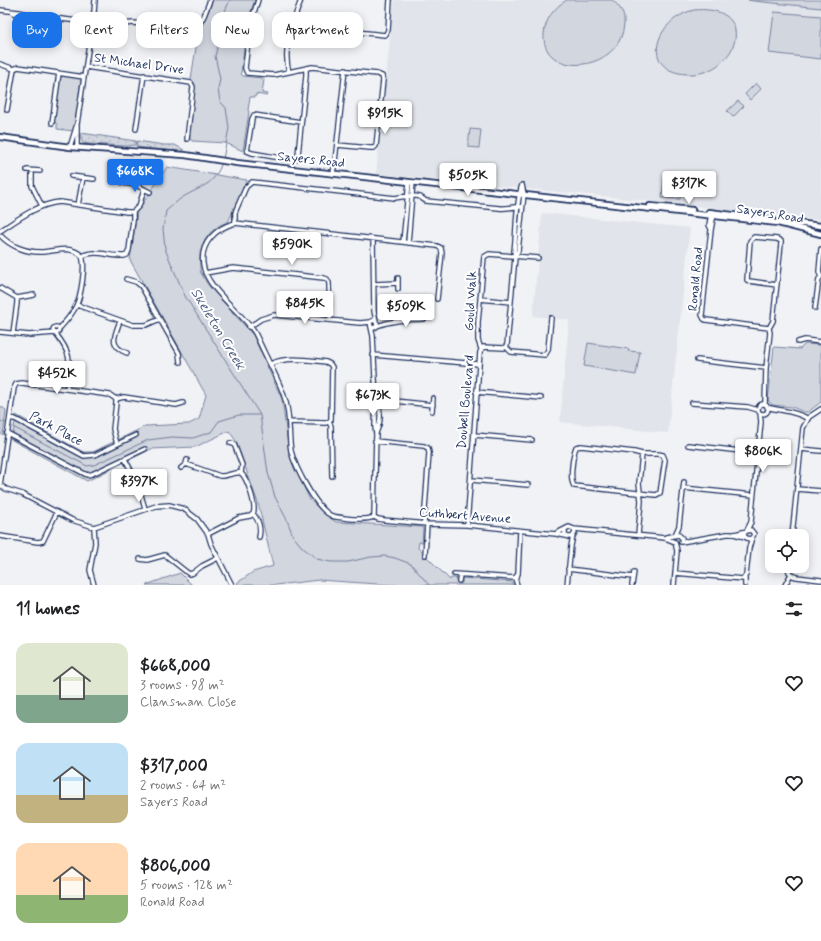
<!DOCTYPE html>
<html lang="en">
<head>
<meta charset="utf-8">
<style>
	body { margin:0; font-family:Mynerve,sans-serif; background:#f2f2f2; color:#202124; height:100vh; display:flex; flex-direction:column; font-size:15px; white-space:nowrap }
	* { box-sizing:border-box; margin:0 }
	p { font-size:13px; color:#757577 }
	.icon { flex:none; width:22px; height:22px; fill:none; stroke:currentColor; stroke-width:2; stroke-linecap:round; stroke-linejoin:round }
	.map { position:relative; height:585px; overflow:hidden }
	.panel { display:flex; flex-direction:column; background:#fff; flex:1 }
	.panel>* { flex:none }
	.top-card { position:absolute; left:12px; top:12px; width:400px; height:36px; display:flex; gap:8px }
	.buttons { position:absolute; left:765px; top:529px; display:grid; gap:8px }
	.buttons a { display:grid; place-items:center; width:44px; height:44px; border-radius:8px; background:#fff; box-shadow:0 2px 10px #0003; font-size:20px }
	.price { position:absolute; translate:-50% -34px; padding:0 9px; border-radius:4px; background:#fff; color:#222; font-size:13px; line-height:26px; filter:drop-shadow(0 1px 2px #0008) }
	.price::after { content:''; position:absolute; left:50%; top:24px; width:12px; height:9px; margin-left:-6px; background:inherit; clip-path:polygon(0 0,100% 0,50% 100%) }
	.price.active { background:#1a73e8; color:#fff }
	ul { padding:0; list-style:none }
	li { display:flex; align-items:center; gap:12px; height:100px; padding:0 16px }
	li span { display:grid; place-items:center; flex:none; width:112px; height:80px; border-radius:12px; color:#555 }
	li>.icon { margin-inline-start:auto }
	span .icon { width:48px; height:48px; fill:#fffc; stroke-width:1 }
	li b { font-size:17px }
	h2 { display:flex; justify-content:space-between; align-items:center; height:48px; padding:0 16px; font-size:17px }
	.chip { padding:0 14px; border-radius:12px; background:#fff; box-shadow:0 2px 10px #0003; font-size:14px; line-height:36px }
	.chip.active { background:#1a73e8; color:#fff }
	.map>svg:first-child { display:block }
</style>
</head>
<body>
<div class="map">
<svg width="821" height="585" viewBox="0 0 821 585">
	<defs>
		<pattern id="grass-dots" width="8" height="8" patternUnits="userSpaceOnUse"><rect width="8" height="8" fill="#d2d6df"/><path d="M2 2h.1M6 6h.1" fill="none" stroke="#b4b8c2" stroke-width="1.8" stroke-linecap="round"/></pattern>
	</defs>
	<rect width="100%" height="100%" fill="#f1f2f5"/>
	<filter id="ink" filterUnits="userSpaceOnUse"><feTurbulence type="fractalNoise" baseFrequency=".025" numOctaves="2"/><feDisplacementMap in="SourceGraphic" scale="8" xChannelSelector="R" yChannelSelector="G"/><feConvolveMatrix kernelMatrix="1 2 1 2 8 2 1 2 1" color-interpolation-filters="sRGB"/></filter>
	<g filter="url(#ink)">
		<path fill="#e1e4ea" d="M394,0H748L821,8V220L641,200L376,174Z
			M542,213L690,228L668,433L560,422L569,320L533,316Z"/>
		<path fill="url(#grass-dots)" stroke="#76829e" d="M81,133L136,141L135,145L126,146L90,144L83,143L81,140Z
			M137,141L164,145H175L184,150L183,152L136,147Z"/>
		<path fill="#d2d6df" stroke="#76829e" d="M213,0H255L247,23L241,74L243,76L262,78L264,80L262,93L268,94L267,96L256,94L255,97H250L248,110L249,112L243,151L226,143L192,141L188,135L195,84L191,79L198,34L210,8Z
			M567,0H612C620,6 625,14 624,24C621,73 541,79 544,34C545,20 554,7 567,0Z
			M748,0H821V8L754,1Z
			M694,10C758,4 740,71 693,74C639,76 652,20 694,10Z
			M774,12L821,16V59L769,53Z
			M62,76L80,78L81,80L74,131L57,129V124L54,121L60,78Z
			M756,83L761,89L750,100L745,94Z
			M738,101L744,106L733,117L727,111Z
			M470,129L481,130L479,148L468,147Z
			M167,167L247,180L228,222L220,225L210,233L203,243L200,253V271L208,285L253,335L282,399L289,453L293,464L310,500L323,512L336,522L422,527L423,529L422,543L419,542L418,548L450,580L451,578H456V582L462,583V578L512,582L514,585H392L319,580L276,585H238L237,583L253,572L273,566L258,503L236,441L229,431L195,447L151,449L87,481L12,440L16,415L83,452H93L146,426L189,424L199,419L206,395L130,260L137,212Z
			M664,178L683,180L680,199L662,198Z
			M588,343L629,349L628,351L640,352L636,375L584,366Z
			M805,344L821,345V402L808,412H804L792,407L772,405L768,400L774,347L800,349Z
			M0,406L6,410L3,435L0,433Z
			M180,573L192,585H146Z"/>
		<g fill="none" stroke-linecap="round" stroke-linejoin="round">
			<path stroke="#707c9a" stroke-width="1" d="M223,159L229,128L226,108L220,101L218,89L220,79L215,56L218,45V31L221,20L230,0
				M222,162C215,185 202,186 183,197C177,201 172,206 166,211L163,229L165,249L185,296L260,415L268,473L275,497L287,520L293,536L302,547L317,559L331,562H348L371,557L385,556L395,558L411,564L429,585
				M0,421L6,423
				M11,426L87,466L94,465L148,440L172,437L193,438L211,432L219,421L239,415H259"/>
			<g stroke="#1b2f5e" stroke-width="6">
				<path id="street" d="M258,0L250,25L245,68L247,73L274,75L312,67L377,74L382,76L383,80L376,146L374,148H370L337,145
					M0,10L19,12L37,16L78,21L88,25
					M13,13L32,16
					M87.5 24a4.5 4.5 0 1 1 9 0a4.5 4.5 0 1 1-9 0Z
					M90,20L94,12L95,0
					M292,25L385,35L386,34L388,30L390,0
					M96,26L134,23L194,32L204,16L210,0
					M0,64L14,69L18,67L84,77
					M86,67L191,83L193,87L187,139
					M289,72C282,48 293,22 301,0
					M7,110L14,69
					M301,122L254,115L252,119L247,151L252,153L292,160L296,159L298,155L306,76V68
					M52,123L59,73
					M136,129L144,75
					M70,147L77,124L90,37L95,27
					M77,147V125
					M27,170L40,171
					M32,171V186L42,206
					M333,173L335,161L345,70
					M71,176L94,179
					M123,183L136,185L150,192
					M78,205L83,178
					M711,214L709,225L711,229
					M714,214L711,230L702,315L704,319L706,320L769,328L770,333L766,368L765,404
					M235,223V213L236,210L246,187L252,182L395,198C403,197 412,194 420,197C422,198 424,200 426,201L499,208C507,209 514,206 522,207
					M0,231C18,219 38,204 60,202L127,212H133
					M0,235C10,246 25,252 40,252C54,252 70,244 82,256C96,249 110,257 124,256L127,255L129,250L133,220V212L139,206L144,190
					M373,239L374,311L376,321
					M403,242L409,182
					M408,243L413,182
					M515,257L514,251C517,229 515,206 522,185
					M205,273L233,268L324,278L327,279L329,283L330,320
					M821,277L819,272L821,249
					M126,279L136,282L141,286L179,353L180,362
					M374,284L398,283
					M0,288L17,298V303L13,333
					M398,289V278
					M17,298L34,295
					M480,299L511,302
					M77,305L133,325H146L160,319
					M815,308L819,279L821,277
					M120,321C115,335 108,346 127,353
					M377,326C392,320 408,319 424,319
					M53 330a3 3 0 1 1 6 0a3 3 0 1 1-6 0Z
					M249,327L261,319L274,315L360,323L370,322L374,320L377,323L376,327L374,328L371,327L370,322
					M371,327L373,336L376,399L375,427L376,434L374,517
					M769,328L773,321L781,244V241L777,239L754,237L750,241L747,280L749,281L777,285
					M59,329C65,322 72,315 76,306C81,296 86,266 82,256
					M0,332L29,335L55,333
					M55,333C73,355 70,362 67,389
					M798,342L805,340L821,342
					M506,347L511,352L545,355L548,350L551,318
					M481,349L478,340V322L484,257L489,254L538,258
					M373,355L478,364
					M697,360L766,368
					M270,364C288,356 307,360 326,362L330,364L332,367L331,420L326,423L289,422
					M476,392L541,398
					M116,399V403L113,429L117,444
					M376,399L433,405
					M692,403L748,407L758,410
					M758 409a5 5 0 1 1 10 0a5 5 0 1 1-10 0Z
					M767,407C781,411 796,411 808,419
					M432,411L433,398
					M10,418L15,419L84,456L95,455L136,435
					M329,422L331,426L332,476
					M7,433L87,475L92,474L145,449
					M376,433C381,422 382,412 377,401
					M474,435L532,440
					M375,441L424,446L428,448L429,453L424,523
					M230,443L234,444L242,465L241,473C247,478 257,506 253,514C259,520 261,529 259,537
					M688,445L758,453
					M581,446L634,452L642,454H658L663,455L665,460L660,493L656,495L574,486C569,479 573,455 576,447Z
					M801,449L821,451
					M125,459L138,484L145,509
					M186,464L220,476C227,477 234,471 241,473
					M181,468L186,464L187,460
					M471,480L528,485
					M0,485L6,489L22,494L72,520L94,527L156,506L169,505L184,509L197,519L208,534L211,544L232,585
					M0,485L14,388L16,384L22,383L110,395L116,399L124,397L176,405L183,403
					M683,488L753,495
					M797,489L821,491
					M374,517C367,520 361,519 353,519C347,518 339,518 332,516C316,509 295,467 291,451C288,433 291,414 284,396C280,383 273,371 267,358C263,350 259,341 255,333C242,312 206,289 203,264C200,243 216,228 235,223L437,246L441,248L442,253L437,299
					M374,517L378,519L384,520L427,524L467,525L556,534L566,536
					M467,525L480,352L483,347L504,348L507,345L515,257L518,251L524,194L522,185
					M94,527L95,543L90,570L94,585
					M574,529L665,538L675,542
					M747,530L751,522L761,422L760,413
					M557,533L569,527L574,529L575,533L572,537H568L565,535V530
					M208,534L239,518L250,516L253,514
					M735,534L751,530L754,534L752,538L749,539L745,537L744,534L746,531
					M638,535L641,501L639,483L642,454
					M675,535L679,526L684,482
					M0,536L38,542L43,541L57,512
					M792,536L803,428L809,417L821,409
					M666,537L679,535L682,538L681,542
					M681,542L727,534H734L745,537
					M425,555L427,524
					M140,559L147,560L165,555L189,574L193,573L202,566L218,558
					M788,566L789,572L793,576L797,577L821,580
					M568,569L633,577
					M675,573L743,579L746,575L749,548L752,538
					M454,574L515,578L518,574L520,531
					M515,578L517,585
					M745,578V585
					M459,581L460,575
					M567,585L571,546L573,536
					M632,585L634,572
					M674,585L677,551L675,542
					M785,585L791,574"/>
			</g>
			<g stroke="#1b2f5e" stroke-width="8">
				<path id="secondary" d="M0,137L70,147L185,155L237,163L778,223L821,234
					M650,206L692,210
					M709,212L772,220
					M781,221L821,226"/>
			</g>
			<use href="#street" stroke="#fff" stroke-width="3.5"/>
			<use href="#secondary" stroke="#fff" stroke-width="4.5"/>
		</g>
	</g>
	<g text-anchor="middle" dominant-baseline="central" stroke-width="4" stroke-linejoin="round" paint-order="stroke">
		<g font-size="13" fill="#1b2f5e" stroke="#fff">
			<text transform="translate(139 64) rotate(8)">St Michael Drive</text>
			<text transform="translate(311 160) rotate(6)">Sayers Road</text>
			<text transform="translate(770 214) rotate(9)">Sayers Road</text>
			<text transform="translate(696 279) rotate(-85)">Ronald Road</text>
			<text transform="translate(471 301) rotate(-87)">Gould Walk</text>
			<text transform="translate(466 402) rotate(-85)">Doubell Boulevard</text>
			<text transform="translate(56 429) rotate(28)">Park Place</text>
			<text transform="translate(465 516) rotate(4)">Cuthbert Avenue</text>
		</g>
		<g font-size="14" font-style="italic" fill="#4c5c81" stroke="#fff">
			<text transform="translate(218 329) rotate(59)">Skeleton Creek</text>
		</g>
	</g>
</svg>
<div class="buttons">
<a><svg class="icon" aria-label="locate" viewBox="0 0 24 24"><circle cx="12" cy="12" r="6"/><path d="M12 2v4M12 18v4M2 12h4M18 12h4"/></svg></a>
</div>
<b class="price" style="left:385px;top:135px">$915K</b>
<b class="price active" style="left:135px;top:193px">$668K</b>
<b class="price" style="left:468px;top:197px">$505K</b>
<b class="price" style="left:689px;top:205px">$317K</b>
<b class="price" style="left:292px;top:266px">$590K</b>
<b class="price" style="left:305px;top:325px">$845K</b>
<b class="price" style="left:406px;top:328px">$509K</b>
<b class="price" style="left:57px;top:395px">$452K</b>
<b class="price" style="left:373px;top:417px">$673K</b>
<b class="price" style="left:763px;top:473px">$806K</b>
<b class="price" style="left:139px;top:503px">$397K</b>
<div class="top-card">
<a class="chip active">Buy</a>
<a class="chip">Rent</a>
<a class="chip">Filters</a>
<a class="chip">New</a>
<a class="chip">Apartment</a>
</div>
</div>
<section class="panel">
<h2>11 homes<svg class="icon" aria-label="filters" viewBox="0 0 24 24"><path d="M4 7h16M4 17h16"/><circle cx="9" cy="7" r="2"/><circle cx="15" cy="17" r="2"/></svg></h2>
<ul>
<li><span style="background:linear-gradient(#dfe7d0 65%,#7fa58c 0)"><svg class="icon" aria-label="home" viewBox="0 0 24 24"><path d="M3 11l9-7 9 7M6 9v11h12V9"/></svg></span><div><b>$668,000</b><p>3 rooms · 98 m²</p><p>Clansman Close</p></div><svg class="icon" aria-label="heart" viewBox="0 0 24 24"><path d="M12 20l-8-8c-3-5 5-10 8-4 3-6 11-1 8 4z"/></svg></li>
<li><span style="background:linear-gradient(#bfe0f5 65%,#c2b280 0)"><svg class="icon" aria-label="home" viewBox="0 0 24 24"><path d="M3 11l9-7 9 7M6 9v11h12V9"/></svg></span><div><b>$317,000</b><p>2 rooms · 64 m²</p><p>Sayers Road</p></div><svg class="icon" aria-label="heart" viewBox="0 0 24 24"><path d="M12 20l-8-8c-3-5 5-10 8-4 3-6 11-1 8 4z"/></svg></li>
<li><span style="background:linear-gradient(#ffd9b3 65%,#8fb573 0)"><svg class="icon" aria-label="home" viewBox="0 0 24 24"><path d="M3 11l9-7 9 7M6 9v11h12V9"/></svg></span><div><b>$806,000</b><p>5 rooms · 128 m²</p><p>Ronald Road</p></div><svg class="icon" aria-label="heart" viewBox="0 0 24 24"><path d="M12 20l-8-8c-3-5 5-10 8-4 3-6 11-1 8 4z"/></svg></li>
</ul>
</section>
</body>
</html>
